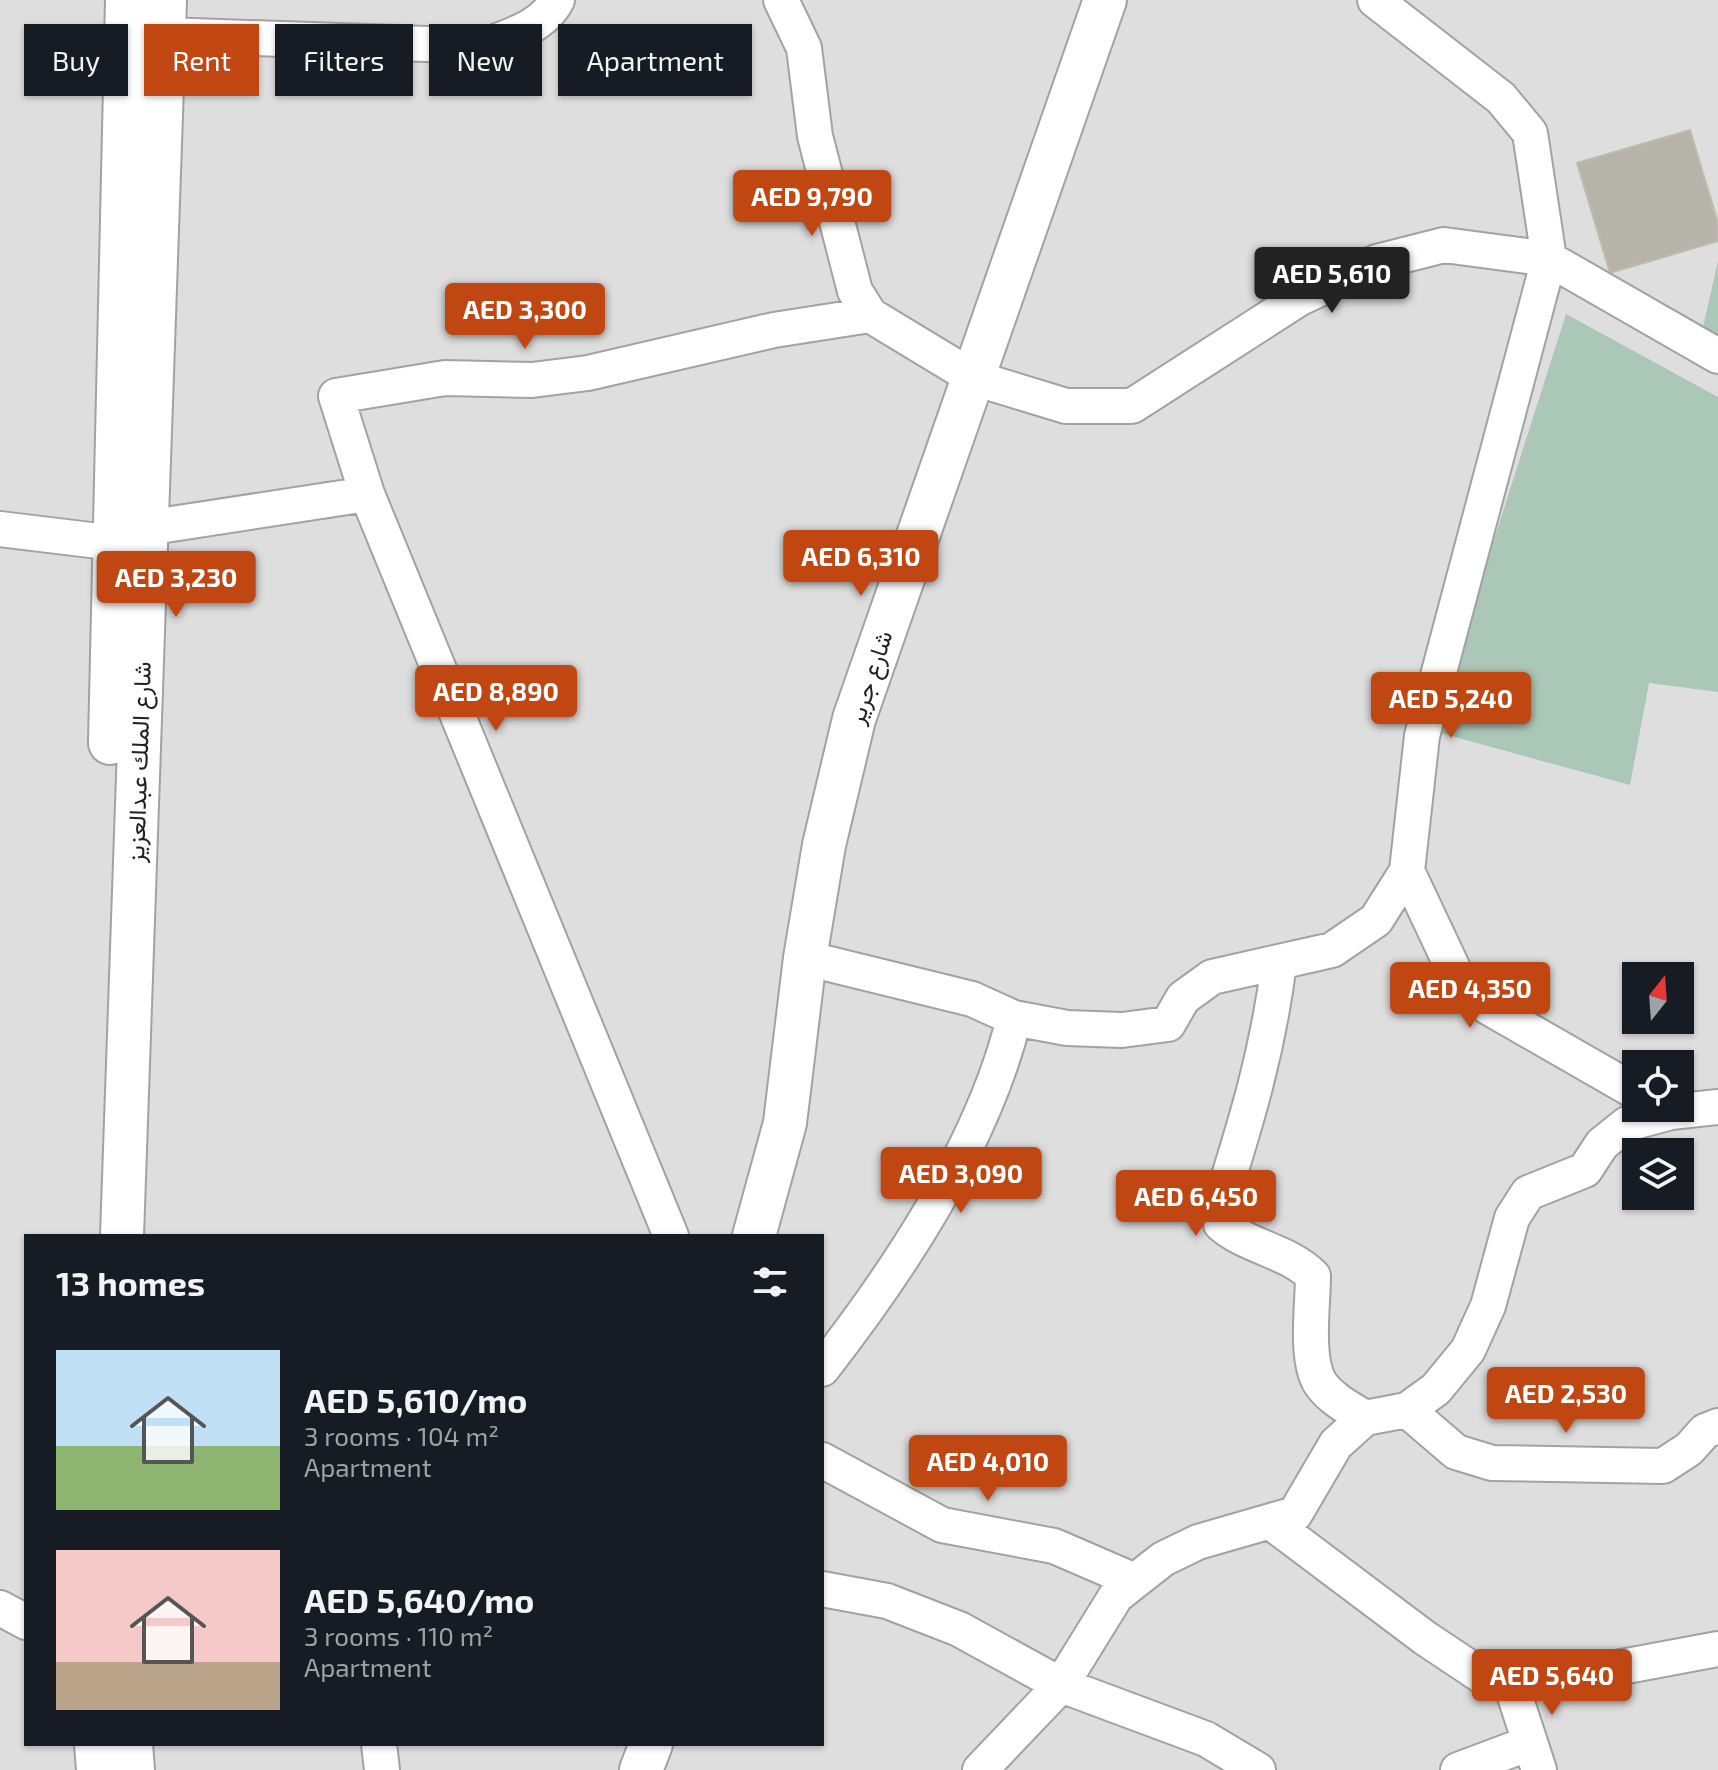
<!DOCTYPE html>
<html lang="en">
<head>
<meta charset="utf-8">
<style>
	body { margin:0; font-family:"Exo 2",Vazirmatn,sans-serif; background:#20242c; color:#f1f3f6; height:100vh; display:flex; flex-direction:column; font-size:30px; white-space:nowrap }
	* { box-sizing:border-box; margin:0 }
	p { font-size:26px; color:#9ea1a6 }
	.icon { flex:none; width:44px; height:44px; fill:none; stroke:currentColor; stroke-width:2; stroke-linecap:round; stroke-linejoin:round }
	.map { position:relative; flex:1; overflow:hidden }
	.sheet { position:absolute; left:24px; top:1234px; width:800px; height:512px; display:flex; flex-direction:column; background:#171b24; border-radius:0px; box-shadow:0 2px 6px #0004 }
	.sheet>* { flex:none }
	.top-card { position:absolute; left:24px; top:24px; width:800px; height:72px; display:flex; gap:16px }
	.needle { width:52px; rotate:17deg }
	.controls { position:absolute; left:1622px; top:962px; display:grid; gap:16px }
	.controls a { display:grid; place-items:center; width:72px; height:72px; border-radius:0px; background:#171b24; box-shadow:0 2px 6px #0004; font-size:40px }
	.price { position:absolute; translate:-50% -68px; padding:0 18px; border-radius:8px; background:#c04712; color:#fff; font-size:26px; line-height:52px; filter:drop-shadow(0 2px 4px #0008) }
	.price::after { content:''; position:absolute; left:50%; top:48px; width:24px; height:18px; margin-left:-12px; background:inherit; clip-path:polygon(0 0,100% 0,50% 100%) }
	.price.on { background:#222; color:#fff }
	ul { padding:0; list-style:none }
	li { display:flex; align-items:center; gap:24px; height:200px; padding:0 32px }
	li span { display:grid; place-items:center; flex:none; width:224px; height:160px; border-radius:0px; color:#555 }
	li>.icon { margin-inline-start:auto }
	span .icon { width:96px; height:96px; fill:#fffc; stroke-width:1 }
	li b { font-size:34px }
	h2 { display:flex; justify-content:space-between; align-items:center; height:96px; padding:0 32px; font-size:34px }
	.tag { padding:0 28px; border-radius:0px; background:#171b24; box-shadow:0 2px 6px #0004; font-size:28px; line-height:72px }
	.tag.on { background:#c04712; color:#fff }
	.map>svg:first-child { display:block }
</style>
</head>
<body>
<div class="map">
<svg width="1718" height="1770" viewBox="0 0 1718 1770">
	<rect width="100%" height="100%" fill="#f0f0e8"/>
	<path fill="#dfdede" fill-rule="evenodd" d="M0,0H1718V1770H0ZM1636,976H1680V1020H1636ZM1636,1064H1680V1108H1636ZM1636,1152H1680V1196H1636ZM26,1236H822V1744H26Z"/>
	<path fill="#abc7b8" d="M1718,261V349L1700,340Z
		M1566,314L1718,397V692L1649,683L1630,785L1433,731Z"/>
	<path fill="#b6b3ab" stroke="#c1bbac" stroke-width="2" d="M1690,130L1718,223V241L1610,273L1577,163Z"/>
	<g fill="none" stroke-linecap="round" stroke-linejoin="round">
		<g stroke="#a2a2a2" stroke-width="38">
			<path id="minor" d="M781,0L804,48L815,136L855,291L870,315L974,378L1066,406H1132L1300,298L1377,262L1444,245L1549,259L1718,356
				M164,35L484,46C510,36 543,27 557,0
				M367,494L336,396L445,378L532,380L588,373L774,330L870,315
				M146,528L367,494L671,1236
				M0,529L115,543
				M1407,871L1456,975L1488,1007L1636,1092
				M805,958L972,999L1014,1018L1067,1028L1122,1030L1168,1024L1183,998L1212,977L1332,950L1376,920L1407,871L1422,736L1549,259L1530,133L1501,98L1375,0
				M1279,963C1268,1051 1247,1119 1221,1202V1224C1249,1248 1287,1250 1313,1276C1313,1305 1305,1358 1320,1383C1331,1399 1349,1408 1365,1418
				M822,1369C900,1269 984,1143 1014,1018
				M1407,1410L1456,1452L1492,1463L1663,1466L1689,1449L1705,1431L1718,1426
				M822,1460L942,1525L1054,1546L1135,1581
				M1272,1523L1425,1638L1488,1680L1541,1682L1718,1649
				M822,1589L887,1601L959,1629L1061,1685L1206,1739L1258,1770
				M0,1608L26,1622
				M1510,1681L1539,1770
				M379,1744L382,1770
				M980,1770L1061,1685L1116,1596L1135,1581L1163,1559L1198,1542L1295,1514L1336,1444L1365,1418L1407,1410L1436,1389L1468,1350L1488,1306L1512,1218L1528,1193L1585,1170L1602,1144L1627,1124L1671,1112L1718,1107
				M1458,1770L1530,1743"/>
		</g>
		<g stroke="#a2a2a2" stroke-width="46">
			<path id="tertiary" d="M110,743L127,0
				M122,1236L165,0
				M754,1236L785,1123L805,958L824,845L854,719L1105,0
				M96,1744L98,1770
				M131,1744L133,1770
				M641,1770L651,1744"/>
		</g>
		<use href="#minor" stroke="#fff" stroke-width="34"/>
		<use href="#tertiary" stroke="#fff" stroke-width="42"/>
	</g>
	<g text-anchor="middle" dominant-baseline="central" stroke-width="6" stroke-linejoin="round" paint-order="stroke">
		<g font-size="24" fill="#212121" stroke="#fff">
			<text transform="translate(869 677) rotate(-72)">شارع جرير</text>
			<text transform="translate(138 762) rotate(-88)">شارع الملك عبدالعزيز</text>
		</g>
	</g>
</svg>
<div class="controls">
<a><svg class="needle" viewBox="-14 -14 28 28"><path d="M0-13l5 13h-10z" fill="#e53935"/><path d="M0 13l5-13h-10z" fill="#9ea1a6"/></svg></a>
<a><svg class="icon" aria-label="locate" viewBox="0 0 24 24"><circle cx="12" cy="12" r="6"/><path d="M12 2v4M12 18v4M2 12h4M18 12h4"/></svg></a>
<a><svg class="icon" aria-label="layers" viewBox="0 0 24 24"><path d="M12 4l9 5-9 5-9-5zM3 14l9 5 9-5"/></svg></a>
</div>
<b class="price" style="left:812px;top:238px">AED 9,790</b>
<b class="price on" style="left:1332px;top:315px">AED 5,610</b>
<b class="price" style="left:525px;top:351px">AED 3,300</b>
<b class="price" style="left:861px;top:598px">AED 6,310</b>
<b class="price" style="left:176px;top:619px">AED 3,230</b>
<b class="price" style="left:496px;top:733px">AED 8,890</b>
<b class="price" style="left:1451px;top:740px">AED 5,240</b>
<b class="price" style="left:1470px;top:1030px">AED 4,350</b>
<b class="price" style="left:961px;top:1215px">AED 3,090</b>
<b class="price" style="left:1196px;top:1238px">AED 6,450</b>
<b class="price" style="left:1566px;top:1435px">AED 2,530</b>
<b class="price" style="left:988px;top:1503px">AED 4,010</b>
<b class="price" style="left:1552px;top:1717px">AED 5,640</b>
<div class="top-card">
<a class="tag">Buy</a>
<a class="tag on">Rent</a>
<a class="tag">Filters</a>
<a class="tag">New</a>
<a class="tag">Apartment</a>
</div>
<section class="sheet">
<h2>13 homes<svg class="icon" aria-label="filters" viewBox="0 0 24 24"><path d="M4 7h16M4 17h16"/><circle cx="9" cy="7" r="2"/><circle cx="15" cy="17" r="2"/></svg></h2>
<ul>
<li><span style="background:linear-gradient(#bfe0f5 60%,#8fb573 0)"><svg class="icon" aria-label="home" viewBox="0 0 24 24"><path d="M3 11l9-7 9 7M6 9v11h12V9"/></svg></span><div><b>AED 5,610/mo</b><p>3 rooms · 104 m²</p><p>Apartment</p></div></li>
<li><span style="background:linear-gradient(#f6c9c9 70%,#b9a48a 0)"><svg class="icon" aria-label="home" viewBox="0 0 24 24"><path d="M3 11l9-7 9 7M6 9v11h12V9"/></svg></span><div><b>AED 5,640/mo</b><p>3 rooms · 110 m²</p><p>Apartment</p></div></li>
</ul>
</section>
</div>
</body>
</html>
